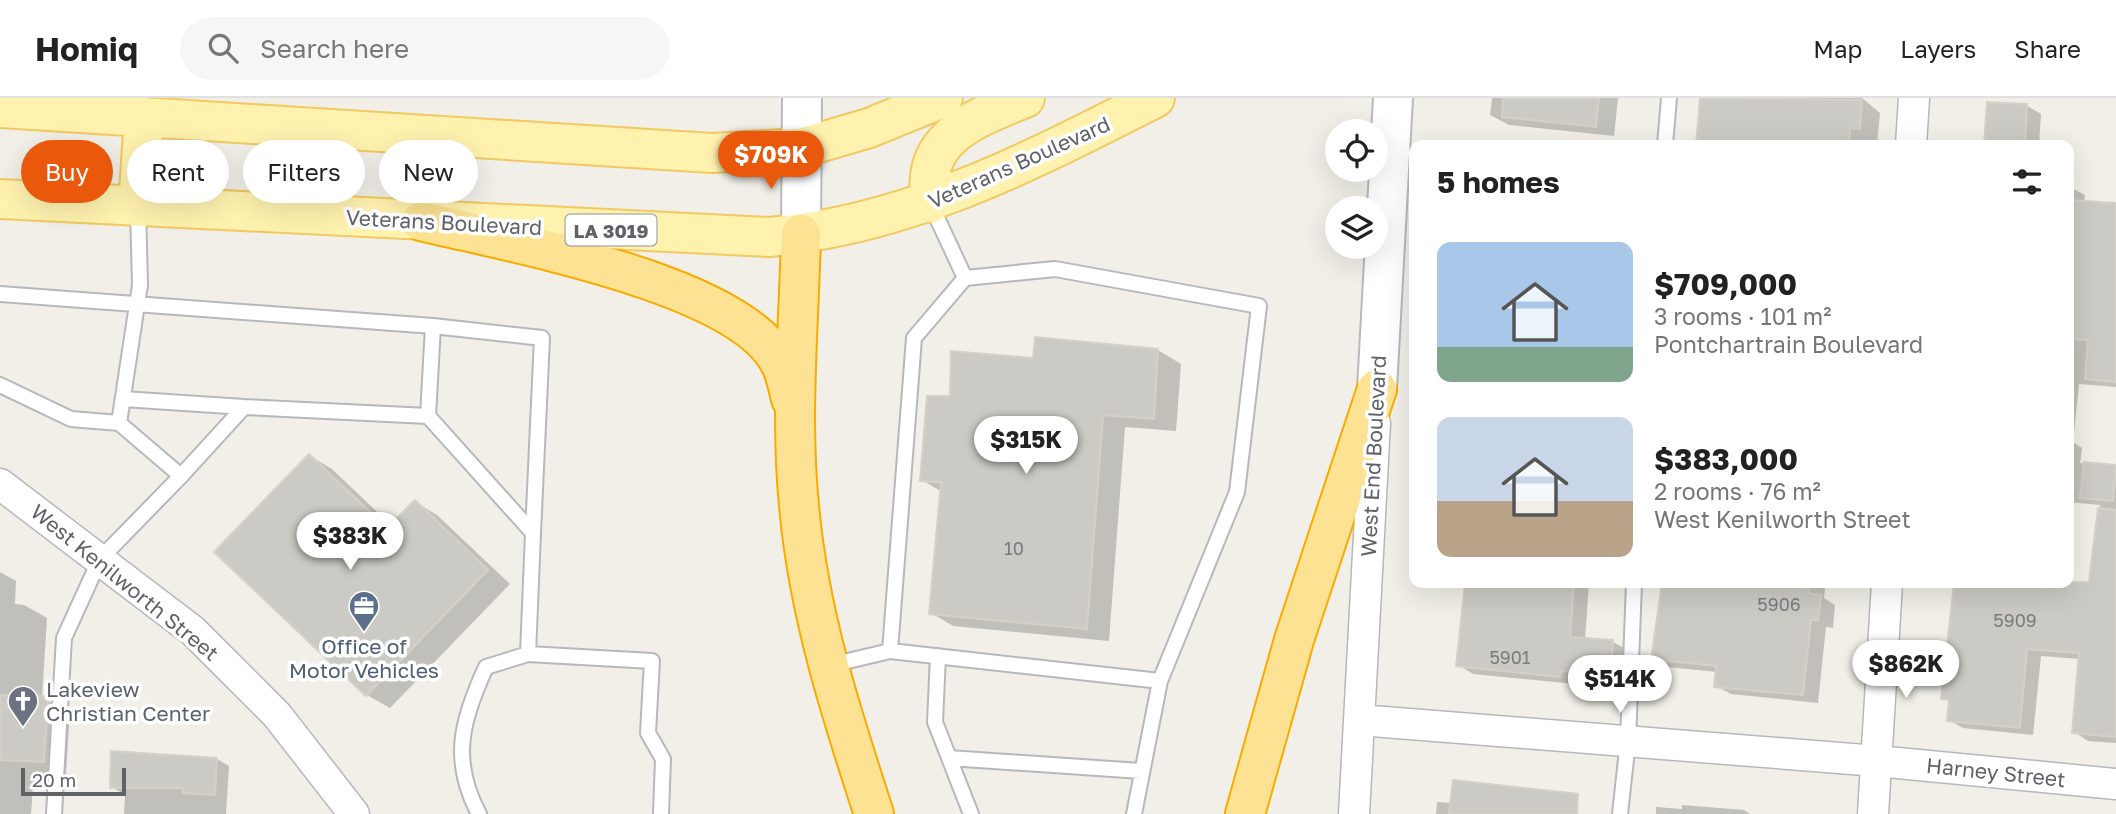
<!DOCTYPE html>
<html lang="en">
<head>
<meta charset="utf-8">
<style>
	body { margin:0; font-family:"Golos Text",sans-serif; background:#f6f6f6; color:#222; height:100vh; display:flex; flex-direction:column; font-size:26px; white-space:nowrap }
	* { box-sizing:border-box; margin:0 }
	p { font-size:23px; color:#767676 }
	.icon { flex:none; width:38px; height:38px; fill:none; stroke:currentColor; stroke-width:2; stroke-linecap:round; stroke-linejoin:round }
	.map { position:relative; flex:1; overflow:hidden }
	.side { position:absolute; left:1409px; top:42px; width:665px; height:448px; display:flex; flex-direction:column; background:#fff; border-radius:14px; box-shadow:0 7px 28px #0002 }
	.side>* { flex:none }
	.hud { position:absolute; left:21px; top:42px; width:665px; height:63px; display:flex; gap:14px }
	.fabs { position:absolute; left:1325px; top:21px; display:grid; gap:14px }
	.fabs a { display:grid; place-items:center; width:63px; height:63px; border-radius:50%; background:#fff; box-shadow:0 7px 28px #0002; font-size:35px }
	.scale { position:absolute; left:21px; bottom:18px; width:105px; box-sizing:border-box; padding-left:7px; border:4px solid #5f6368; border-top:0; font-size:19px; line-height:24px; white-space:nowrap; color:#5f6368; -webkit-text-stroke:5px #fff; paint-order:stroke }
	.price { position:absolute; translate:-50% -60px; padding:0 16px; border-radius:24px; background:#fff; color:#222; font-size:23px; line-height:46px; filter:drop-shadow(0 2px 4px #0008) }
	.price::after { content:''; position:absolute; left:50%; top:42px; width:21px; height:16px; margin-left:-10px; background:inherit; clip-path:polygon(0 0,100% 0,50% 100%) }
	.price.active { background:#ea580c; color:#fff }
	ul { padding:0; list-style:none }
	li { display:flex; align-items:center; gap:21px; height:175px; padding:0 28px }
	li span { display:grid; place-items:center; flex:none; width:196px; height:140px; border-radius:14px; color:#555 }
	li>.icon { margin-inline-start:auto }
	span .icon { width:84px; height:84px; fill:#fffc; stroke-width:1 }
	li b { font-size:30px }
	h2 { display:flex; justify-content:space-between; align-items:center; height:84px; padding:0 28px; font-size:30px }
	.tag { padding:0 24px; border-radius:32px; background:#fff; box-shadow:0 7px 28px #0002; font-size:24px; line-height:63px }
	.tag.active { background:#ea580c; color:#fff }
	header { display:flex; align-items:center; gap:42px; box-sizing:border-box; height:98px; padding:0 35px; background:#fff; border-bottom:2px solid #e0e0e0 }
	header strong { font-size:33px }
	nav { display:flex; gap:38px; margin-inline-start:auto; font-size:24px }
	.search { width:490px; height:63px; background:#f6f6f6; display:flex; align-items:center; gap:18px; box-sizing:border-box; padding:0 24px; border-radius:38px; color:#767676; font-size:26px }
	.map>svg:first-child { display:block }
</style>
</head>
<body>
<header>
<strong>Homiq</strong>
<div class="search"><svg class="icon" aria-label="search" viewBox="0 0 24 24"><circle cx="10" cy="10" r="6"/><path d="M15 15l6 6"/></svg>Search here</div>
<nav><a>Map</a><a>Layers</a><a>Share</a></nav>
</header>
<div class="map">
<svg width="2116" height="716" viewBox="0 0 2116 716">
	<rect width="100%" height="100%" fill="#f1efe8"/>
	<path fill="#0003" d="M1492,0H1618L1614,38L1509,27L1490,17Z
		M1701,0H1862L1880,15L1877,47H1698Z
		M1989,5L2027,8L2041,16L2039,47H1986Z
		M2068,88L2085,97L2084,108L2116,171V289L2079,286L2073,344L2082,350L2080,365L2116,369V645L2088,643L2074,634L2080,561L2041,558L2033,637L1963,630L1949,622L1951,604L1943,600L1955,485H2090L2100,407L2068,404Z
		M1036,241L1158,252L1181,266L1176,333L1125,329L1109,543L953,528L931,515L942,394L922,382L952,300L1035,262Z
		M310,358L332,371L392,428L415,404L437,417L510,486L390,610L367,597L217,454Z
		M0,474L16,483L15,506L24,507L47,520L42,600L70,613L66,676L34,675L31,716H0Z
		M1461,485H1589L1585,542L1613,544L1628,552L1626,584L1575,581V586L1473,576L1458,567L1466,492L1461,489Z
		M1664,485H1816L1825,490L1824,500L1835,507L1833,530L1826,529L1818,605L1731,596L1716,588L1717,574L1668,569L1653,561Z
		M113,655L217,661L229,668L226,716H124L125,697L112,689Z
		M1437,704L1452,705L1554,716H1436Z
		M1682,707L1744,712L1750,716H1656V709L1682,711Z"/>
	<path fill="#cccac5" stroke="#d6d1c6" stroke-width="2" d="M1503,0H1599L1596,29L1502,19Z
		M1700,0L1862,2L1860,31L1850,30L1849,47H1696Z
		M1987,4L2027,6L2025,47H1984Z
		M2068,102L2116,105V284L2085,281L2088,242L2068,241Z
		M1035,239L1158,251L1154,321L1103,317L1087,531L929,516L941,384L920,383L927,298H950L951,253L1033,260Z
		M309,356L387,430L415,402L488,472L366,598L214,454Z
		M2084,364L2116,367L2113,403L2080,400Z
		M2098,410L2116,412V639L2072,635L2079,555L2027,551L2020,630L1947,623L1949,602L1941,601L1954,485L2089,484Z
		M1465,485H1574L1570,539L1613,542L1611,576L1561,573L1560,579L1456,568Z
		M1662,485H1810L1808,495L1821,497L1818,522H1811L1803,597L1714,589L1716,568L1651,561Z
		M0,597L48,598L44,664L0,662Z
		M111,653L217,660L215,697L183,695V690H110Z
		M1453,682L1578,696L1577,716H1449Z"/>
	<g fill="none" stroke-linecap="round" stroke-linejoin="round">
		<g stroke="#b5b8bc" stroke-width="18">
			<path id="lane" d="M1665,47L1669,0
				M0,196L433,228L428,318
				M433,228L542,240L533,435
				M0,287L71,321L119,325
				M123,301L244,309
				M181,378L244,309L428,318L533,435L528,556L486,569C462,621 450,662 479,716
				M890,553L914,240L965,180
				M528,556L652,563L648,635L663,661L661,716
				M938,558L935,624L971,716
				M831,567L890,553L1160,583L1237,394L1259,208L1055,171L965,180L931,107
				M949,660L1141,673
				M54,716L64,540L100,461L181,378L119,325L140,187L138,110
				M1134,716L1160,583
				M1620,716L1628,643L1634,485"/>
		</g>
		<g stroke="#b5b8bc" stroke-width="33">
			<path id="street" d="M1911,47L1914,0
				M0,386L193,533L277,617L354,716
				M1359,622L1877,663L2116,686
				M1354,716L1375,325
				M1873,716L1887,485"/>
		</g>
		<g stroke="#b6babf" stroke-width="42">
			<path id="secondary" d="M801,136L802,0
				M1377,291L1393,0"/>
		</g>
		<g stroke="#f2c960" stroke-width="42">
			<path id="primary" d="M0,10L712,55L801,50L869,30L943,0
				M0,101L769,139C909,127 1031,63 1155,0
				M931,105C919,39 974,21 1025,0
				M138,109L144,19"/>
		</g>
		<g stroke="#f9ab00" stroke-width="42">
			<path id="highway" d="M421,123C506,144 740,185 780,265C786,276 788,289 791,301
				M801,136C799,226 790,318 799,407C808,513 841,615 874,716
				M1245,716L1294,542L1377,291"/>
		</g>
		<use href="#lane" stroke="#fff" stroke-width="14"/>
		<use href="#street" stroke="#fff" stroke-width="30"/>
		<use href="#secondary" stroke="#fff" stroke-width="38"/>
		<use href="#primary" stroke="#fff2af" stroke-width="38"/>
		<use href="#highway" stroke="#fde293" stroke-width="38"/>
	</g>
	<defs>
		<g id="office-pin" transform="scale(1.575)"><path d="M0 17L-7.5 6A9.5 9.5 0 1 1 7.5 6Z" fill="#5c6f8a" stroke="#fff"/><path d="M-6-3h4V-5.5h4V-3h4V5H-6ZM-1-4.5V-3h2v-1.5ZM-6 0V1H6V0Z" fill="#fff"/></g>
		<g id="church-pin" transform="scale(1.575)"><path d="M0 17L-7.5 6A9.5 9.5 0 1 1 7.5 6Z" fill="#6b7280" stroke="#fff"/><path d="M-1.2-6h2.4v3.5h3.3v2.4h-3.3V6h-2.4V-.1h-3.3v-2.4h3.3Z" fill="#fff"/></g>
	</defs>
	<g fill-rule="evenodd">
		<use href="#office-pin" x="364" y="508"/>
		<use href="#church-pin" x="23" y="603"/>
	</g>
	<g text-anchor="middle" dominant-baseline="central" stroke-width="7" stroke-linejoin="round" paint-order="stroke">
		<g font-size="18" fill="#7a7d7f">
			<text x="1014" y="450">10</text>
			<text x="1779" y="506">5906</text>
			<text x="2015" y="522">5909</text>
			<text x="1510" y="559">5901</text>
		</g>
		<rect fill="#fff" stroke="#8f9295" stroke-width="2" x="565.5" y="116.5" width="91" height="31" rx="5"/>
		<g font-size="19" font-weight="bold" fill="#5f6368">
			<text x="611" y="132">LA 3019</text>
		</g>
		<g font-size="21" fill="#5f6368" stroke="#fff">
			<text transform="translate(1019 64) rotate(-24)">Veterans Boulevard</text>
			<text transform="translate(444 124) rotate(3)">Veterans Boulevard</text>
			<text transform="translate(1373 358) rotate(-87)">West End Boulevard</text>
			<text transform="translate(125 484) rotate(39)">West Kenilworth Street</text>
			<text transform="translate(1996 674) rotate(6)">Harney Street</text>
		</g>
		<g font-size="21" fill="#4e5e75" stroke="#fff">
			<text x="364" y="548">Office of<tspan x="364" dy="24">Motor Vehicles</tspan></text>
		</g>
		<g font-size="21" fill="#5b616d" stroke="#fff" text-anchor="start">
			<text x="46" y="591">Lakeview<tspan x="46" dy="24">Christian Center</tspan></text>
		</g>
	</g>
</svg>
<div class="fabs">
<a><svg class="icon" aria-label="locate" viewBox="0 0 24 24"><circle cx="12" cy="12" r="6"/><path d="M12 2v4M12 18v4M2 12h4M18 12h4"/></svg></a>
<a><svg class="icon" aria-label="layers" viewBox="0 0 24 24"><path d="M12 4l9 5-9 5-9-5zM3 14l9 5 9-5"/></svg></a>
</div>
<div class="scale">20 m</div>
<b class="price active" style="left:771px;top:93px">$709K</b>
<b class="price" style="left:1026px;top:378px">$315K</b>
<b class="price" style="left:350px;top:474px">$383K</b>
<b class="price" style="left:1906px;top:602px">$862K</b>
<b class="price" style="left:1620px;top:617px">$514K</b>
<div class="hud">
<a class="tag active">Buy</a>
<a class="tag">Rent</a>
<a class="tag">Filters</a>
<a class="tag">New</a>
</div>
<section class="side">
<h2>5 homes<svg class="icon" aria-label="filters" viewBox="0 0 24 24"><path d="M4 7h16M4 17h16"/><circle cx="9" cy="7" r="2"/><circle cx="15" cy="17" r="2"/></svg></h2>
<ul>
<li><span style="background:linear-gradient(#a9c7e8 75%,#7fa58c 0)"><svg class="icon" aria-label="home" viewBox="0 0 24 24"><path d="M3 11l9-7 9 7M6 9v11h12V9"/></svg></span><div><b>$709,000</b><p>3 rooms · 101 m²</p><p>Pontchartrain Boulevard</p></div></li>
<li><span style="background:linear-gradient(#c9d6e8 60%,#b9a48a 0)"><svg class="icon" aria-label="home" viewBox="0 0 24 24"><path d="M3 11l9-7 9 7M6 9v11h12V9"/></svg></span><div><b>$383,000</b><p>2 rooms · 76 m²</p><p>West Kenilworth Street</p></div></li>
</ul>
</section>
</div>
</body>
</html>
